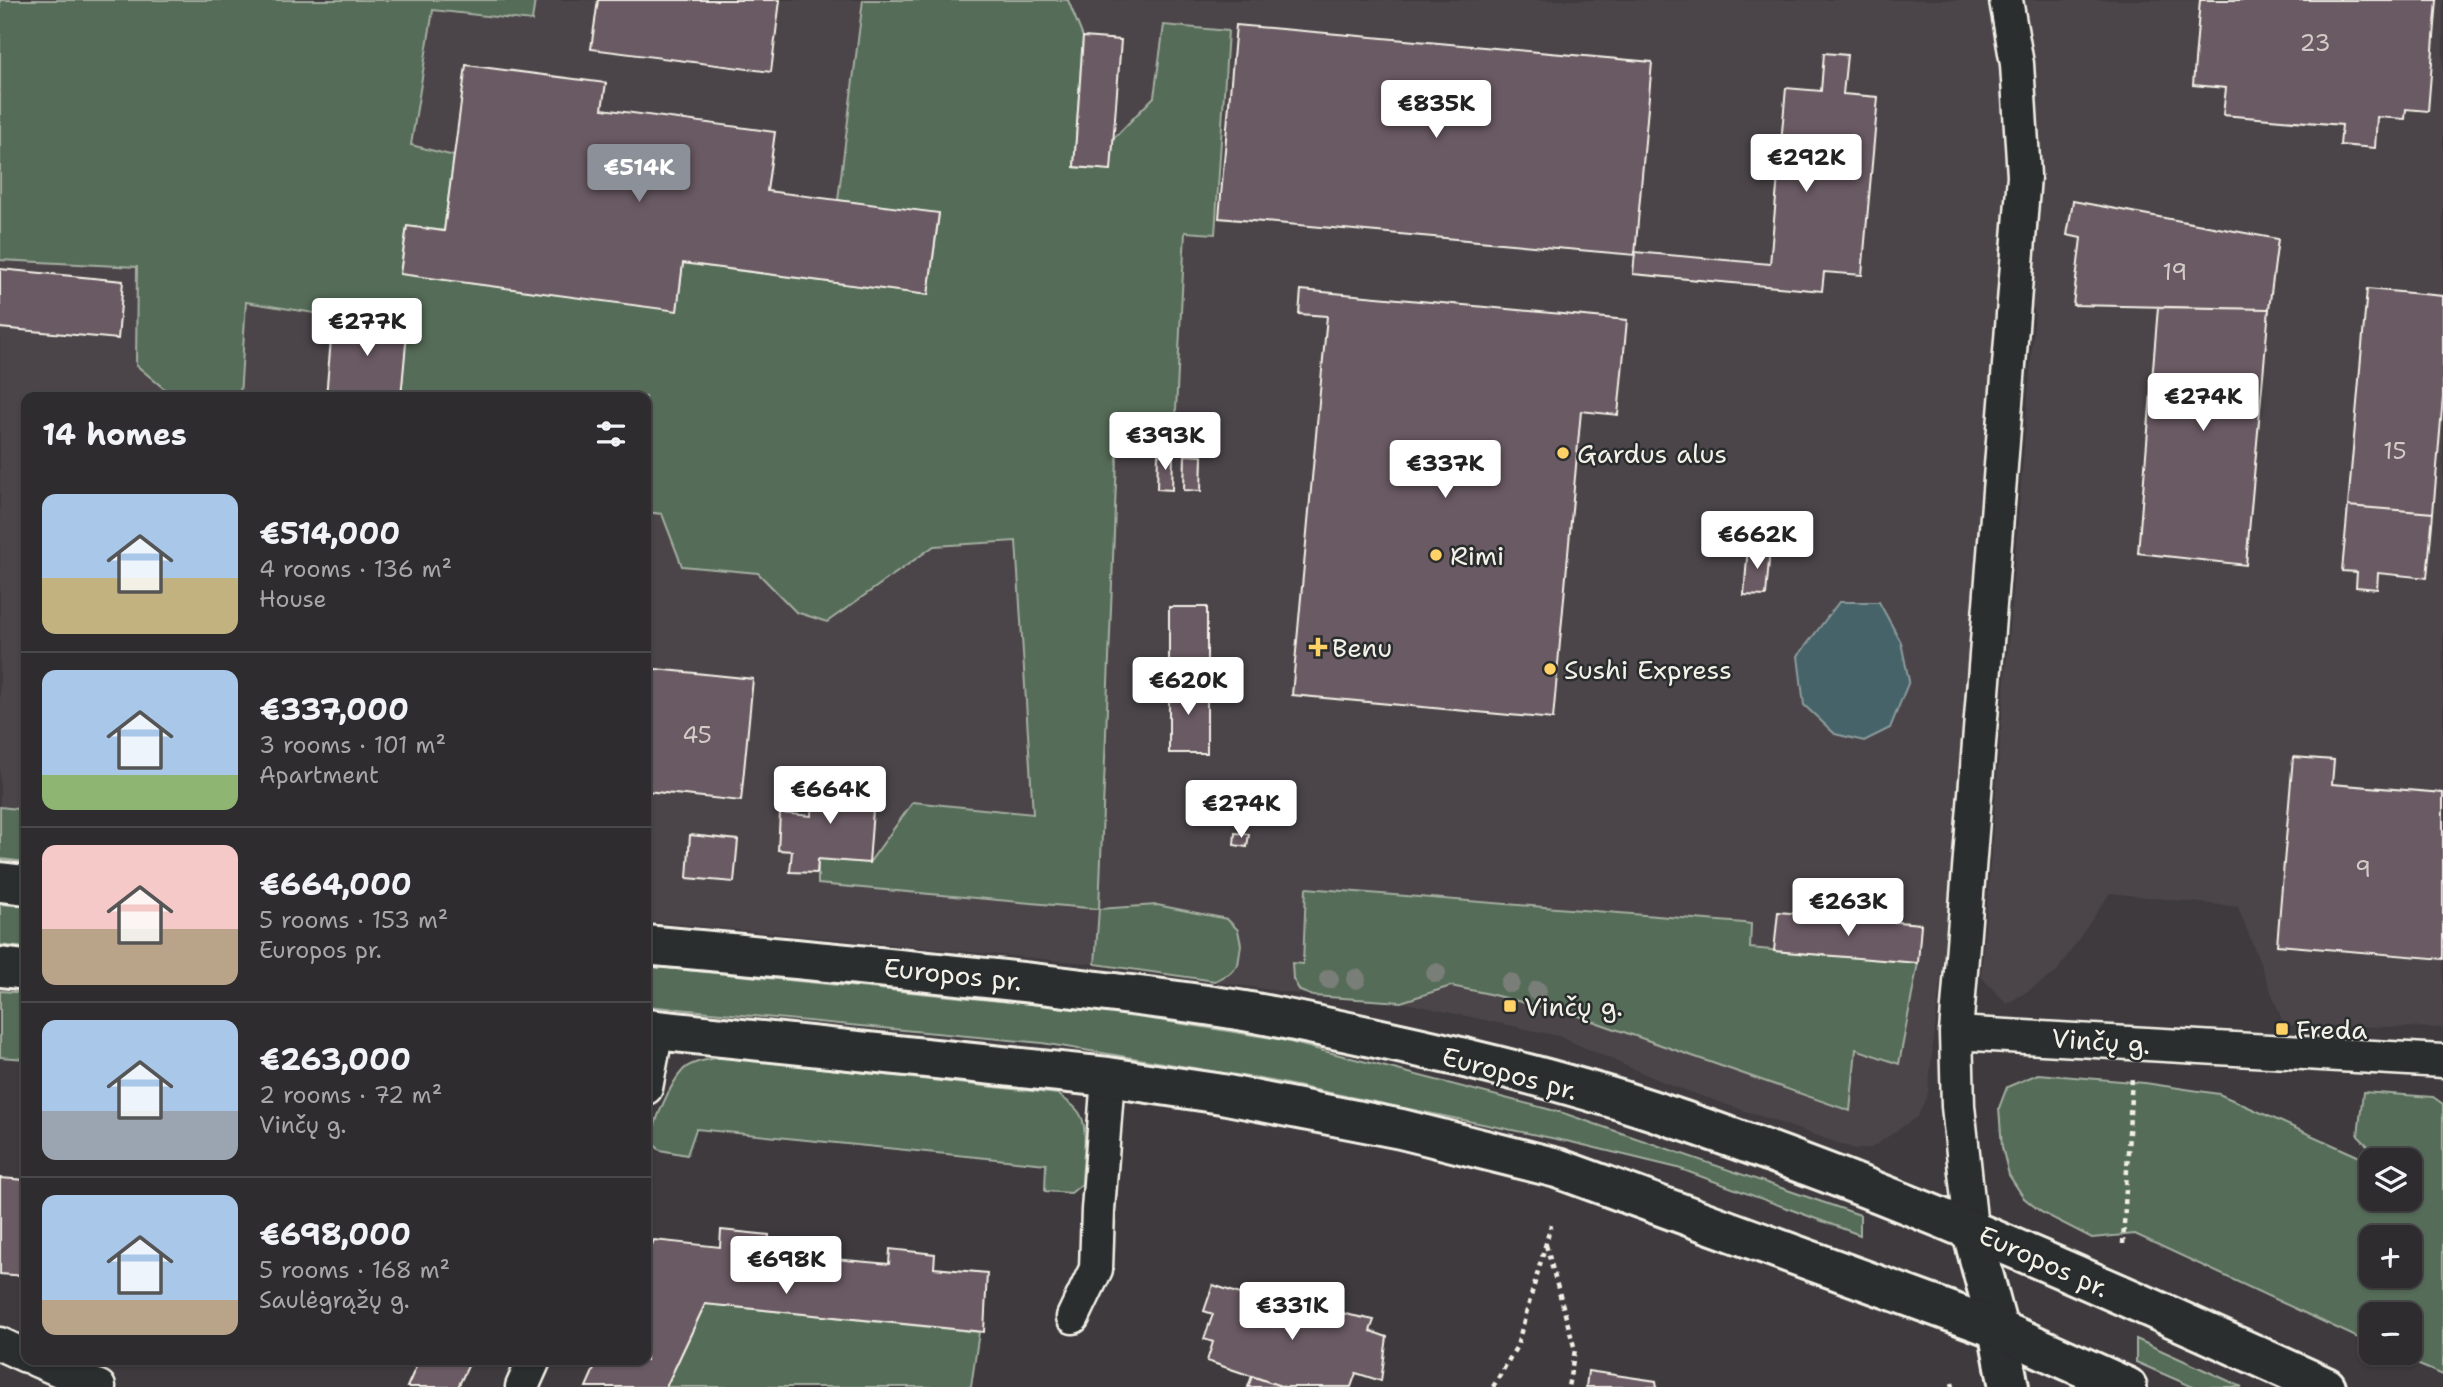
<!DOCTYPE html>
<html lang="en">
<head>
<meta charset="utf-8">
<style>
	body { margin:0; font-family:"Shantell Sans",sans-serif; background:#363436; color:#f1f3f6; height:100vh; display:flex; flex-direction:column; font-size:26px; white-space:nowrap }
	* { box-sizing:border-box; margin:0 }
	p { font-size:23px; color:#a7a7aa }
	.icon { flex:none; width:38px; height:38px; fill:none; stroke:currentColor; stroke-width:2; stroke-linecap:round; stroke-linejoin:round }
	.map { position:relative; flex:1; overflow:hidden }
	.sheet { position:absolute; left:21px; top:392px; width:630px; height:973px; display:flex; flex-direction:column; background:#2e2c2e; border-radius:14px; box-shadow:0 2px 5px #0004,0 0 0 2px #49484a }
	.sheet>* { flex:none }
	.tools { position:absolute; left:2359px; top:1148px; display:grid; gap:14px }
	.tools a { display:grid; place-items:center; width:63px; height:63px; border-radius:14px; background:#2e2c2e; box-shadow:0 2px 5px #0004,0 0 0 2px #49484a; font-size:35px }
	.price { position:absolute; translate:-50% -60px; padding:0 16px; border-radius:7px; background:#fff; color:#222; font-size:23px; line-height:46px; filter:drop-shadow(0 2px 4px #0008) }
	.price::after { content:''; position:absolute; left:50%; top:42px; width:21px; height:16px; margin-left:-10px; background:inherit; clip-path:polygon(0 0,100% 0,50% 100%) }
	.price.on { background:#8c9099; color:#fff }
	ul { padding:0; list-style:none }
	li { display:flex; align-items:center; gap:21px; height:175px; padding:0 21px }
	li+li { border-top:2px solid #49484a }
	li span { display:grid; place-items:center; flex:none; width:196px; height:140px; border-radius:14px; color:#555 }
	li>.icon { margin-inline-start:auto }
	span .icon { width:84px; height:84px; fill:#fffc; stroke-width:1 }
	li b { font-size:30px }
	h2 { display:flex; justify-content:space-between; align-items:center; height:84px; padding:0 21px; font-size:30px }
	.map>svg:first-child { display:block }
</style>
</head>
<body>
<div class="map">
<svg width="2443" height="1387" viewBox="0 0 2443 1387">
	<rect width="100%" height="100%" fill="#3e3a3e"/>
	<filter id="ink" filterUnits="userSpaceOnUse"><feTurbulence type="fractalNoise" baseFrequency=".0143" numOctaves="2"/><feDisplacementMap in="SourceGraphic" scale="14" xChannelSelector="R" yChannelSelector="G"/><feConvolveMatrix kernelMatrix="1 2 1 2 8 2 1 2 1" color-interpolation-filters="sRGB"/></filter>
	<g filter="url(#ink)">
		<path fill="#4c4449" d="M0,0H2443V1028L2284,1025L2238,907L2110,893L2055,974L2007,1004L1981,977L2035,310L1996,307L1958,815L1928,1094L1917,1117L1871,1148L1855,1149L1670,1085L1558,1036L1401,1002L1313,996L1095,964L646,921V397H26V862L0,859Z"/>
		<path fill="#546c59" stroke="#a4aea0" stroke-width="2" fill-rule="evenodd" d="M0,0H535L532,21L433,10L411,145L454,156L444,231L407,226L400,274L677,310L683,263L928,295L939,214L838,200L863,0H1068L1083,37L1074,167L1110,170L1113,139L1154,97L1164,25L1228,31L1215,234L1185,232L1175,430L1118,433L1099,909L1157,905L1227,919L1238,930L1241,945L1238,965L1229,974L1215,981L1095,964L1099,909L818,884V859L869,863L913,802L1033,814L1016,541L934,546L827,622L796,612L758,573L682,566L662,514L646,512V397H401L407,322L333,316L246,302L240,397H174L136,365L137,267L0,260Z
			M0,807L26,810V862L0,859Z
			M1306,888L1744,923L1751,924L1750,948L1918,963L1899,1064L1856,1049L1850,1111L1578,1016L1485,993L1451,986L1401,1002L1313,996L1300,991L1293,979L1292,963L1303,964Z
			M0,904L26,906V948L0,945Z
			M646,966L1102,1011L1278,1039L1563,1113L1860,1215V1235L1678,1168L1571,1142L1272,1081L1042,1043L646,1006Z
			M0,991L26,993V1059L0,1057Z
			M720,1057L1058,1094C1066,1101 1078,1107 1082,1118C1088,1133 1082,1167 1082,1184L1071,1193L1045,1191L1046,1164L696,1129L687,1155L660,1150L651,1142C653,1123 670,1084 683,1070C692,1061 709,1060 720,1057Z
			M2038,1074L2145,1083L2219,1094L2371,1162V1199H2410V1160H2382L2358,1136L2363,1092L2433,1097L2443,1104V1375L2390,1353H2410V1314H2371V1344L2135,1234L2092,1238L2041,1212L2024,1198L2009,1175L2002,1147L1999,1108L2007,1087ZM2371,1237H2410V1276H2371Z
			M705,1304L979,1332L971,1387H666Z
			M2136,1339L2242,1387H2193L2136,1362Z"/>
		<path fill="#47646a" stroke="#8c9c9c" stroke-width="2" d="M1839,602H1879L1901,642L1909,681L1890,728L1864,741L1835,734L1804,705L1798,656Z"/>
		<path fill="#6b5a63" stroke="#f4f1e8" stroke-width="2" d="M598,0H780L771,72L591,49Z
			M2200,0H2437L2428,111L2406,109L2405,119L2377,117L2375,148L2340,145L2342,125L2223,115L2226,88L2193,85Z
			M1236,25L1652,62L1635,255L1219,218Z
			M1083,37L1121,40L1111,170L1074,167Z
			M1824,53L1847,55L1843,94L1878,97L1862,275L1824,272L1822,291L1633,274L1635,252L1770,264L1786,88L1821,91Z
			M466,65L606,83L602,109L775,132L767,191L939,213L928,295L683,263L677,311L400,274L407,226L444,231Z
			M2073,201L2278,239L2269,309L2073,305L2081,238L2067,235Z
			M0,269L123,281L118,339L0,328Z
			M2367,289L2443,296V397L2433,513L2348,506Z
			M1301,290L1627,320L1618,415L1581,411L1553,719L1292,695L1327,316L1299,314Z
			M2158,307L2269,309L2246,565L2138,553Z
			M333,316L408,322L401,397H326Z
			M1158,454L1173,455L1172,490L1157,489Z
			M1185,455L1202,456L1201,491L1184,490Z
			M2348,506L2433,513L2427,578L2378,573L2377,589L2356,587L2357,572L2342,571Z
			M1748,546L1770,548L1766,596L1744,595Z
			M1169,607H1207V681H1169Z
			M646,668L753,679L741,801L646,791Z
			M1169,681H1207V753H1169Z
			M2293,757L2334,760L2332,784L2443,793V959L2277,945Z
			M814,778L875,783L869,863L818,859L817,873L790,872L792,851L778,850L780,813L811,816Z
			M1235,833L1249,834L1247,847L1234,845Z
			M690,835L738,840L734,882L687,878Z
			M1778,912L1921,924L1918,963L1774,951Z
			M0,1178L26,1180V1276L0,1274Z
			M721,1230L769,1235L768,1253L889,1264L890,1249L935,1254L934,1268L987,1273L984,1332L705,1304L666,1387H586L598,1360H646V1258L654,1240L720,1247Z
			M1213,1285L1270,1304L1272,1299L1374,1320L1370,1331L1387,1337L1381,1381L1356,1373L1351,1387H1284L1207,1361L1213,1342L1204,1339L1213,1314L1204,1311Z
			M419,1360H471L458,1387H407Z
			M1588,1371L1656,1381L1657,1387H1586Z
			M1252,1376L1284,1387H1248Z"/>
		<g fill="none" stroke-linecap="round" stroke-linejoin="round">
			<g stroke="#f4f1e8" stroke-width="37">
				<path id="street" d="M1956,1033L2443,1061
					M646,1088L657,1030
					M1971,1228L1958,1106L1956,1033L2024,176L2017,64L2006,0
					M1073,1317L1096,1269L1098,1210L1108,1077
					M0,1344L26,1356
					M36,1360L99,1387
					M522,1387L534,1360"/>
			</g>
			<g stroke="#f4f1e8" stroke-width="44">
				<path id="secondary" d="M1971,1228L1998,1329L2009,1387"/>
			</g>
			<g stroke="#f4f1e8" stroke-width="44">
				<path id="primary" d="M0,882L26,885
					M646,945C792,959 938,971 1083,989C1144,997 1206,1003 1266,1015C1395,1041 1526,1069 1651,1110C1884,1187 2103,1285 2326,1387
					M0,967L26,970
					M646,1029L1108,1077L1222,1094L1401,1129L1557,1168L1998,1329L2127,1387"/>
			</g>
			<path stroke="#f4f1e8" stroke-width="4.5" stroke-dasharray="5 5" stroke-linecap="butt" d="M2123,1244L2132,1077
				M1546,1245L1575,1350L1568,1387
				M1952,1383L1953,1387
				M1493,1387L1517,1346L1551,1225"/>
			<use href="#street" stroke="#2a2d2e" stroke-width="32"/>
			<use href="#secondary" stroke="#2a2d2e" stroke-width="38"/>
			<use href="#primary" stroke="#2a2d2e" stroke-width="38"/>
		</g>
		<g fill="#7a7e78">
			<circle cx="1436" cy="973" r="10"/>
			<circle cx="1329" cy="979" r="10"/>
			<circle cx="1356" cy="979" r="10"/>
			<circle cx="1510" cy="983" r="10"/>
			<circle cx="1537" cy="991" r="10"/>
		</g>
	</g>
	<g fill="#ffd166" stroke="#2a2d2e" stroke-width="2.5">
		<circle cx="1563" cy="453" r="7"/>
		<circle cx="1436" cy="555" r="7"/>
		<path d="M1314.5 636.5h7v7h7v7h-7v7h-7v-7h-7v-7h7z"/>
		<circle cx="1550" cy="669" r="7"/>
		<rect x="1503" y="999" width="14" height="14" rx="3.5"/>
		<rect x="2275" y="1022" width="14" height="14" rx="3.5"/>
	</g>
	<g text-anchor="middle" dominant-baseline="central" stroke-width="5" stroke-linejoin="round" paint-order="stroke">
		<g font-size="23" fill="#d2cbc7">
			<text x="2315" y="43">23</text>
			<text x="2175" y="272">19</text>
			<text x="2395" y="451">15</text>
			<text x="697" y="735">45</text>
			<text x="2363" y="869">9</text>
		</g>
		<g font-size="26" fill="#f4f1e8" stroke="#2a2d2e" text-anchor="start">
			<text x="1577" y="453">Gardus alus</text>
			<text x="1450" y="555">Rimi</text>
			<text x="1332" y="647">Benu</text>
			<text x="1564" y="669">Sushi Express</text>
			<text x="1524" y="1006">Vinčų g.</text>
			<text x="2296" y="1029">Freda</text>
		</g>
		<g font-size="26" fill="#f4f1e8" stroke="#2a2d2e">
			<text transform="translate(953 974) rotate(6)">Europos pr.</text>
			<text transform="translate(2101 1041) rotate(4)">Vinčų g.</text>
			<text transform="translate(1510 1073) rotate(15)">Europos pr.</text>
			<text transform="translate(2044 1261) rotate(24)">Europos pr.</text>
		</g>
	</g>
</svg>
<div class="tools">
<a><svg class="icon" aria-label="layers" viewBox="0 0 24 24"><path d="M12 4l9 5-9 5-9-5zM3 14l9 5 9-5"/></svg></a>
<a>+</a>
<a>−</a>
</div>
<b class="price" style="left:1436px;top:140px">€835K</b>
<b class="price" style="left:1806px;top:194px">€292K</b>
<b class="price on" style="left:639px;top:204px">€514K</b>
<b class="price" style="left:367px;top:358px">€277K</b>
<b class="price" style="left:2203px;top:433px">€274K</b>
<b class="price" style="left:1165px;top:472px">€393K</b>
<b class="price" style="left:1445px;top:500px">€337K</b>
<b class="price" style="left:1757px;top:571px">€662K</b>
<b class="price" style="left:1188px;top:717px">€620K</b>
<b class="price" style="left:830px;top:826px">€664K</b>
<b class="price" style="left:1241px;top:840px">€274K</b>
<b class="price" style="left:1848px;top:938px">€263K</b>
<b class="price" style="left:786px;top:1296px">€698K</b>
<b class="price" style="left:1292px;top:1342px">€331K</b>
<section class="sheet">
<h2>14 homes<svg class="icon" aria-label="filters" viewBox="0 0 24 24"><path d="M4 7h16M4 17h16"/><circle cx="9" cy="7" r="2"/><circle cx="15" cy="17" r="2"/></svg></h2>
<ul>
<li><span style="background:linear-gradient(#a9c7e8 60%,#c2b280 0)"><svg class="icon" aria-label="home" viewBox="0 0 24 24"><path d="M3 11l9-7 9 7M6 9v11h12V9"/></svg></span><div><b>€514,000</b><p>4 rooms · 136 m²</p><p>House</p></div></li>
<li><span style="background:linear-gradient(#a9c7e8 75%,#8fb573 0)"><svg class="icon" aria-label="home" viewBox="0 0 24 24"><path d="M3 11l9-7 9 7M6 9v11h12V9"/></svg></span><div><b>€337,000</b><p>3 rooms · 101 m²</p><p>Apartment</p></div></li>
<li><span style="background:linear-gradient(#f6c9c9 60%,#b9a48a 0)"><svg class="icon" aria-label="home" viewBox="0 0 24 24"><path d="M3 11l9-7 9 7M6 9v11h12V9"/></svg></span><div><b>€664,000</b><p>5 rooms · 153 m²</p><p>Europos pr.</p></div></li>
<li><span style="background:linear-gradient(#a9c7e8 65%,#9aa5b1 0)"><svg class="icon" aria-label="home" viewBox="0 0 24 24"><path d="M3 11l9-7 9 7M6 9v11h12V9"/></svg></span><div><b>€263,000</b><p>2 rooms · 72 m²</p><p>Vinčų g.</p></div></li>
<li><span style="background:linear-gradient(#a9c7e8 75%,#b9a48a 0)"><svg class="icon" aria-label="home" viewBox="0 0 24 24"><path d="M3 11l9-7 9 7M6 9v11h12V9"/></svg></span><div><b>€698,000</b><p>5 rooms · 168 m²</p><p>Saulėgrąžų g.</p></div></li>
</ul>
</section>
</div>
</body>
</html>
